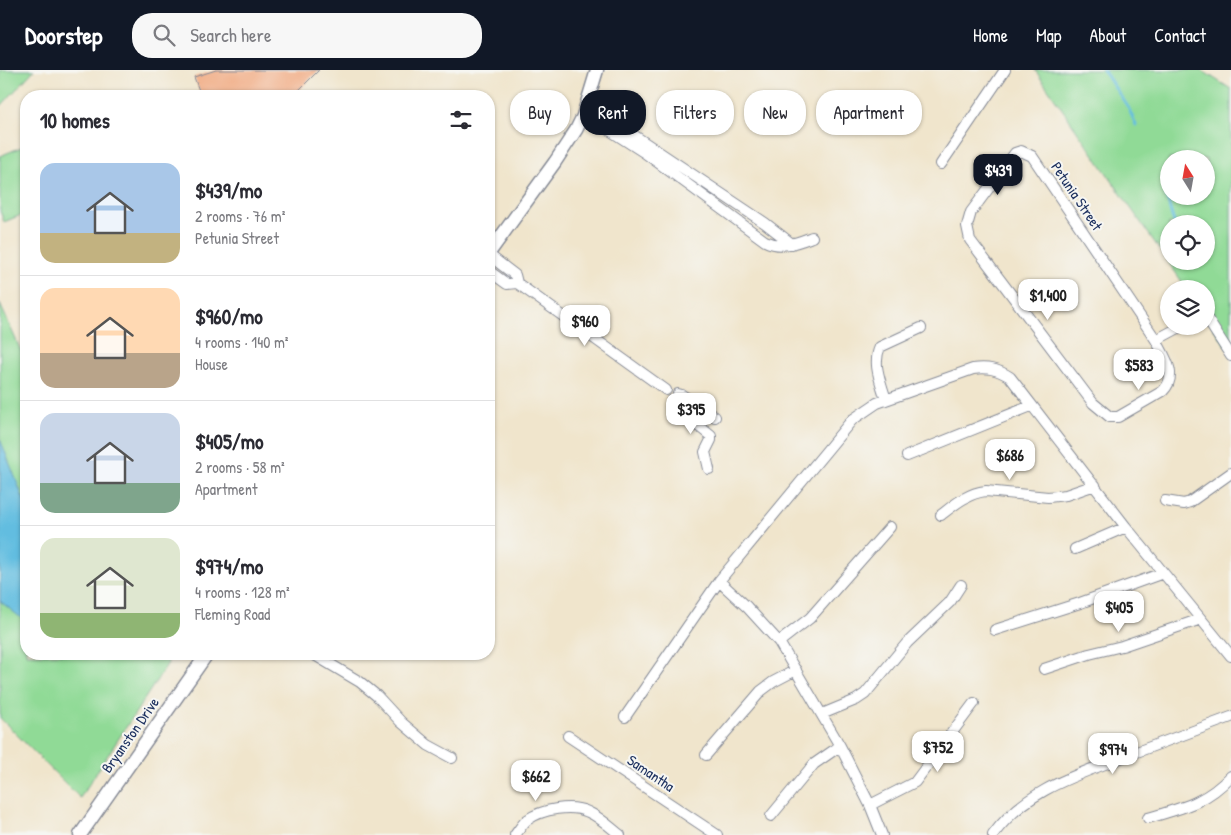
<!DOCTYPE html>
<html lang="en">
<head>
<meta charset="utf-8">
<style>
	body { margin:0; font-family:"Patrick Hand",sans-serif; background:#f7f7f7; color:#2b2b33; height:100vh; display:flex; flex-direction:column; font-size:19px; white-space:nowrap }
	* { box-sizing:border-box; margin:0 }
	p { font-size:16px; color:#7c7c81 }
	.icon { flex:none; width:28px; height:28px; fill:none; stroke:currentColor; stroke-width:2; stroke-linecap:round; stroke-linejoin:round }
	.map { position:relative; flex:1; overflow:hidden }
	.side { position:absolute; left:20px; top:20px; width:475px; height:570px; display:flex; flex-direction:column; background:#fff; border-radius:20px; box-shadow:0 1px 4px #0004 }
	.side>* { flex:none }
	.banner { position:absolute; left:510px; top:20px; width:475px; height:45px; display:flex; gap:10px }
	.needle { width:32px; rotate:349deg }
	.tools { position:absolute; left:1160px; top:80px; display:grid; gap:10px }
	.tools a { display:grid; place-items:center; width:55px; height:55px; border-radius:50%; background:#fff; box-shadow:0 1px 4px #0004; font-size:25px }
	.price { position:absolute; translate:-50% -42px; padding:0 11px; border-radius:10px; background:#fff; color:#222; font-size:16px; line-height:32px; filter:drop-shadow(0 1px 2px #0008) }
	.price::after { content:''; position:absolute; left:50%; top:30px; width:15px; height:11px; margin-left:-8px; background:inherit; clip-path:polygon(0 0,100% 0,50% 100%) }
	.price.selected { background:#111827; color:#fff }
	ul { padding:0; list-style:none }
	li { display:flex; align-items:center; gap:15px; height:125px; padding:0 20px }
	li+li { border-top:1px solid #e1e1e2 }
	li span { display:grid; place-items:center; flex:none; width:140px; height:100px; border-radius:15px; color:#555 }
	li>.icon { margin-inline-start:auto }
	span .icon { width:60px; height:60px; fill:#fffc; stroke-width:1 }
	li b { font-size:21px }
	h2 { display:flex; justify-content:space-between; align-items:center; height:60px; padding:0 20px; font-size:21px }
	.pill { padding:0 18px; border-radius:20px; background:#fff; box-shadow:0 1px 4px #0004; font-size:18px; line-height:45px }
	.pill.selected { background:#111827; color:#fff }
	header { display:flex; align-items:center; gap:30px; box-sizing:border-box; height:70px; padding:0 25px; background:#111827; color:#fff }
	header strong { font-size:24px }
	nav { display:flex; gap:28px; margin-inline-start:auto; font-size:18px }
	.search { width:350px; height:45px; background:#f7f7f7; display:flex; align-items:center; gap:12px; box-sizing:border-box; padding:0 18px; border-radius:20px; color:#7c7c81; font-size:19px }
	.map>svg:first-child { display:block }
</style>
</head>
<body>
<header>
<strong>Doorstep</strong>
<div class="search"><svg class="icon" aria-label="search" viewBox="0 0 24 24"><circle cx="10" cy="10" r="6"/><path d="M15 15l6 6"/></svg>Search here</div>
<nav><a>Home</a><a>Map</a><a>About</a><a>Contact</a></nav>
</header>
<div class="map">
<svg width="1231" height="765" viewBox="0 0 1231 765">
	<rect width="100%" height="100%" fill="#f6f6f2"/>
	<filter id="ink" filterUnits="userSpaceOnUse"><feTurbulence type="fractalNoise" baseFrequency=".02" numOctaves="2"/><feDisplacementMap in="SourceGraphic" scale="10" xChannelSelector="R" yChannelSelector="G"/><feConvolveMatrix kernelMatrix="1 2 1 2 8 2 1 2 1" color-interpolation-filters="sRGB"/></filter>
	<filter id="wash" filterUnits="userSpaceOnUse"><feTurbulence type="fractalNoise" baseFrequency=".0096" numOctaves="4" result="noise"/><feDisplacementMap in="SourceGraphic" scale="20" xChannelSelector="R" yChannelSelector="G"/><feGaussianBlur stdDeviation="1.12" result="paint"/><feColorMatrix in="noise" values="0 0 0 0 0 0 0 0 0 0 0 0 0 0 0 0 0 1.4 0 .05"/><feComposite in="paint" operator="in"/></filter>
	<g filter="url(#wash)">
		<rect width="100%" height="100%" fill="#f0e5cc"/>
		<path fill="#90da96" stroke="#56847a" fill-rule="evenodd" d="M0,0H34L0,37Z
			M1035,0H1201L1231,19V283L1206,247V219H1187ZM1169,89H1206V126H1169ZM1169,154H1206V191H1169Z
			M26,75V143L4,152L0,141V86Z
			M0,234L26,292V584H166L168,593L80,728L0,648Z"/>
		<path fill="#62bde0" stroke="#3e769f" d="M0,369L26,435V552L0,531Z"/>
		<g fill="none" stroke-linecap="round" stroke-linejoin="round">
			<path stroke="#62bde0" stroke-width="3" d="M1103,0L1128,37L1136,55
				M1165,122C1169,133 1170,143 1175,154"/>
		</g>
		<g id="blocks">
			<path fill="#f1a67b" d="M216,0H319L293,26H201L194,7Z"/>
		</g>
	</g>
	<g filter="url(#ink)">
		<use href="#blocks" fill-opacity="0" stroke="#868a95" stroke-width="1"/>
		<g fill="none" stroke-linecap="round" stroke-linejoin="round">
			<g stroke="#868a95" stroke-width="12">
				<path id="minor" d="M587,34L765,153L792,174
					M583,46L600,54L645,83L765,171C782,179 796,173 812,167
					M1021,81L1032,86L1156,270C1164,286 1179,305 1163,321L1118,347H1110L1093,333L970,170L967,156L971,142L1015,83Z
					M941,94L1005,0
					M489,185L515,205L517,213
					M489,201L507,214L517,213L666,320
					M1206,247L1231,286
					M1156,270L1182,256
					M678,324L682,325L715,347
					M886,330C881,312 872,294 880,277L921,258
					M672,331L677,339L711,366V370L705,382L709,399
					M907,386L1031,336
					M1165,431L1184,434L1190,432L1231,403
					M941,445C955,434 968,423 986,421L1048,427L1066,425L1095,415
					M1075,479L1126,457
					M719,511L747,537L779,572L840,676L870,735L882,765
					M995,560L1080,533L1163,503
					M779,572L810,548L890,457
					M313,584L360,612L377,626L401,652L428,675L452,688
					M1044,599L1089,584L1122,576L1201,549
					M822,644L856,630L865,624L907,573L950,532L961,515
					M625,647L719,511L852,350L877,333L973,299C988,297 997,299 1010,307L1126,457L1231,586
					M568,666L717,765
					M706,685L761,621L773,612L796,600
					M870,735L915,712L974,633
					M771,746L814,694L840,676
					M1148,748C1182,738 1206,733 1231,706
					M515,765C519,760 523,753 527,750C542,739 572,734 588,742C600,747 610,757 620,765
					M993,765C1025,720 1077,705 1126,686C1161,673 1196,660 1231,647"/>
			</g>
			<g stroke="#868a95" stroke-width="15">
				<path id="tertiary" d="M489,183L555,92L576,60L583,46L597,0
					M80,765L207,584"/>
			</g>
			<use href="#minor" stroke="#fff" stroke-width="10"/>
			<use href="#tertiary" stroke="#fff" stroke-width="12"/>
		</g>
	</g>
	<g text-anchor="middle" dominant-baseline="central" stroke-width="4" stroke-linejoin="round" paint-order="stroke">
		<g font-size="15" fill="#1b2f5e" stroke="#f6f6f2">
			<text transform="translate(1077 126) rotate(56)">Petunia Street</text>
			<text transform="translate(130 665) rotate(-55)">Bryanston Drive</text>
			<text transform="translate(651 703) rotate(34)">Samantha</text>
		</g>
	</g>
</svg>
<div class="tools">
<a><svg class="needle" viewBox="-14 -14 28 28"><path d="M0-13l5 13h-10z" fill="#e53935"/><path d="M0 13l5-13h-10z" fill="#7c7c81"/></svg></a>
<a><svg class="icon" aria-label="locate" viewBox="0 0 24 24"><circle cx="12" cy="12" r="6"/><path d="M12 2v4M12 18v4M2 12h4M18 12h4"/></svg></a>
<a><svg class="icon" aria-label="layers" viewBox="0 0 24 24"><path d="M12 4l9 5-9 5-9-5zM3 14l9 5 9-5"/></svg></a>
</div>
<b class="price selected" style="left:998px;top:126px">$439</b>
<b class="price" style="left:1048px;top:251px">$1,400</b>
<b class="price" style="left:585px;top:277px">$960</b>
<b class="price" style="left:1139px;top:321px">$583</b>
<b class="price" style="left:691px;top:365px">$395</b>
<b class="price" style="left:1010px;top:411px">$686</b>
<b class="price" style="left:1119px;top:563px">$405</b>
<b class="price" style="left:938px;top:703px">$752</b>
<b class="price" style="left:1113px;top:705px">$974</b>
<b class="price" style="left:536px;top:732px">$662</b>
<div class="banner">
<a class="pill">Buy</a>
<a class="pill selected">Rent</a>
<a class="pill">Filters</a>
<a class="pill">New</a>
<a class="pill">Apartment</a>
</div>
<section class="side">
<h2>10 homes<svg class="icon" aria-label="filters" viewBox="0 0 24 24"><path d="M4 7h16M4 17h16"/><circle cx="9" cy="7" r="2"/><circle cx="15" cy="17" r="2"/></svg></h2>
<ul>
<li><span style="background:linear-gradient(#a9c7e8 70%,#c2b280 0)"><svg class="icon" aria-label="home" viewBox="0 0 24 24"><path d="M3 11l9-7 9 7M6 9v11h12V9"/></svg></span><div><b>$439/mo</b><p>2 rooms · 76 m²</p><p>Petunia Street</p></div></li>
<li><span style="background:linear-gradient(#ffd9b3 65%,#b9a48a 0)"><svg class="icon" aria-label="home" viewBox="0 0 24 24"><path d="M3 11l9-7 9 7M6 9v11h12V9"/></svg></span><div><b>$960/mo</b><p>4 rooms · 140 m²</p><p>House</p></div></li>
<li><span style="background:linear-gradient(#c9d6e8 70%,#7fa58c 0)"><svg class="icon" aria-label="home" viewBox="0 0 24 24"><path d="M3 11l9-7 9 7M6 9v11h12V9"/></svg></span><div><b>$405/mo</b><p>2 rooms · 58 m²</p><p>Apartment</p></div></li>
<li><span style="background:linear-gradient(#dfe7d0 75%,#8fb573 0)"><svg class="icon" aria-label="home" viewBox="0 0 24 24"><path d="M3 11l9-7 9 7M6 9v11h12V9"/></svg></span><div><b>$974/mo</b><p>4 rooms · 128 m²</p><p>Fleming Road</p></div></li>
</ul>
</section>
</div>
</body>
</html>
